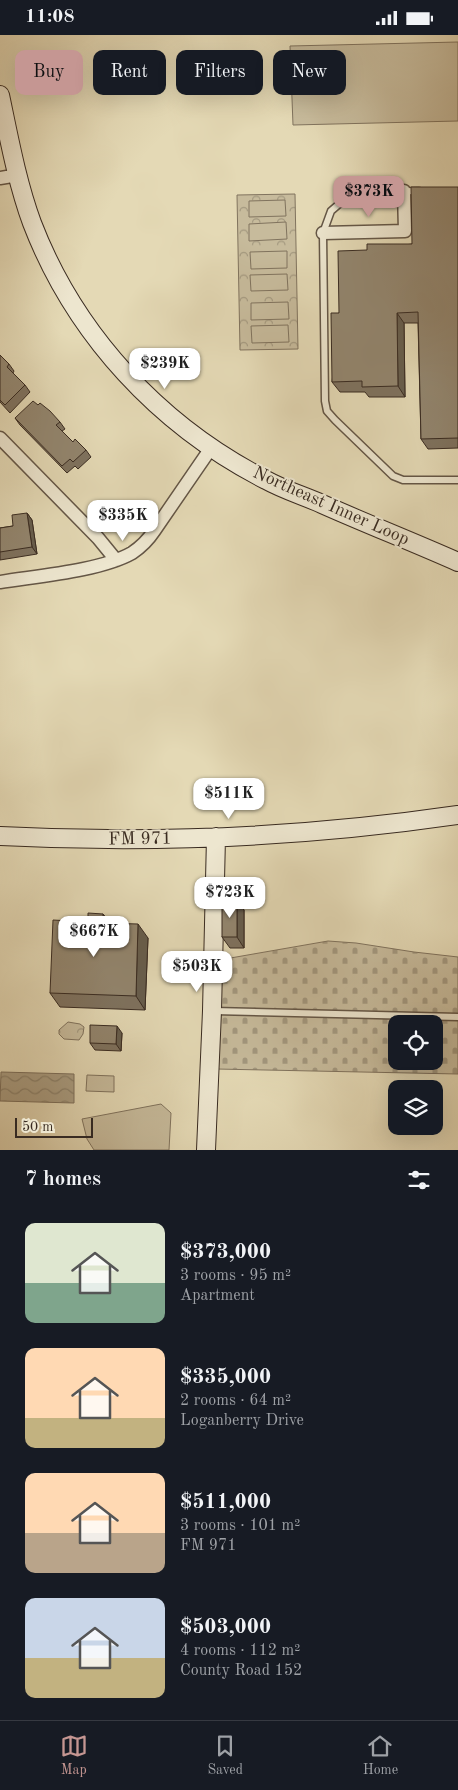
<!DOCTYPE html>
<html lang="en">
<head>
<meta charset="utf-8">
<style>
	body { margin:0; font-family:"Old Standard TT",serif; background:#20242c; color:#f1f3f6; height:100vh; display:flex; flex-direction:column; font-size:19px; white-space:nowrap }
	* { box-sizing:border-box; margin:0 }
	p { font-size:16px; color:#9ea1a6 }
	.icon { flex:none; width:28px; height:28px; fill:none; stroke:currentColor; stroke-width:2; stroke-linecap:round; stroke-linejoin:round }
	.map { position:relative; height:1115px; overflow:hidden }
	.details { display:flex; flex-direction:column; background:#171b24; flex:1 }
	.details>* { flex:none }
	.hud { position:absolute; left:15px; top:15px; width:429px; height:45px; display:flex; gap:10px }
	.controls { position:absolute; left:388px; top:980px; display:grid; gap:10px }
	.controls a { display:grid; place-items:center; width:55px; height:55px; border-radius:10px; background:#171b24; box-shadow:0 5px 20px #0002; font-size:25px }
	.scale { position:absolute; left:15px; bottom:12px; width:78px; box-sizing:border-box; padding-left:5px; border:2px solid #392b21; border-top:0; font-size:14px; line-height:18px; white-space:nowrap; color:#392b21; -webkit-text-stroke:4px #ede6cf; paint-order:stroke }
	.price { position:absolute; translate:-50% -42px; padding:0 11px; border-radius:10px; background:#fff; color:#222; font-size:16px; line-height:32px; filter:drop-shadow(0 1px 2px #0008) }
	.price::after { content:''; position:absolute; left:50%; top:30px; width:15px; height:11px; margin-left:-8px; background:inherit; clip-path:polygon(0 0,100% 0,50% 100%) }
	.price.on { background:#c59692; color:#111 }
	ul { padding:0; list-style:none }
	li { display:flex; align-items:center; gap:15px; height:125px; padding:0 25px }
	li span { display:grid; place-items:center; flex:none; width:140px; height:100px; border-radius:10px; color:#555 }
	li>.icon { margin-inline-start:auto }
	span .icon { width:60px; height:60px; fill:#fffc; stroke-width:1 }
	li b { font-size:21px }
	h2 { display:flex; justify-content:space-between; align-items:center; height:60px; padding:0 25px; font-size:21px }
	.pill { padding:0 18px; border-radius:10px; background:#171b24; box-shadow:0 5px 20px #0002; font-size:18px; line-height:45px }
	.pill.on { background:#c59692; color:#111 }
	.status { display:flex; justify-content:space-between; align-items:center; height:35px; padding:0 25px; background:#171b24; direction:ltr }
	.status svg { height:14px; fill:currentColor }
	.menu { display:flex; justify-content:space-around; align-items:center; height:70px; border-top:1px solid #363941; background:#171b24; font-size:14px; color:#9ea1a6 }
	.menu a { display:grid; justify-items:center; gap:2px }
	.menu .on { color:#c59692 }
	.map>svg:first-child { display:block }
</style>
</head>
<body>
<div class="status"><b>11:08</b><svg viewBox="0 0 49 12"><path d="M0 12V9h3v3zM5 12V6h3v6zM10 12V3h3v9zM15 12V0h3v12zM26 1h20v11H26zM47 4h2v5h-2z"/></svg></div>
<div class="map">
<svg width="458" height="1115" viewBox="0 0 458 1115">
	<defs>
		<pattern id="cemetery-stones" width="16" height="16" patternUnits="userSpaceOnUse" patternTransform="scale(1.25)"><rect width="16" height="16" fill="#c7bb9c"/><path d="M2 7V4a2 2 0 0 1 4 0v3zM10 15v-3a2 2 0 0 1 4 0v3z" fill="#a3987f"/></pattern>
		<pattern id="park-crowns" width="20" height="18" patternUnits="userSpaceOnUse" patternTransform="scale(1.25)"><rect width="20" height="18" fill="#c7bb9c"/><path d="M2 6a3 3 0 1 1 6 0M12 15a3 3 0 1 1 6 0" fill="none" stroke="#a3987f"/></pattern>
		<pattern id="water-waves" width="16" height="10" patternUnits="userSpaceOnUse" patternTransform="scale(1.25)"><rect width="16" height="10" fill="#aa9e83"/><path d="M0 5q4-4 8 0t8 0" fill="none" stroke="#8b816b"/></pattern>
	</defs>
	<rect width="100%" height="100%" fill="#e4d9b5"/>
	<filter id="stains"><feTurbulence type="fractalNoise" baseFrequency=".004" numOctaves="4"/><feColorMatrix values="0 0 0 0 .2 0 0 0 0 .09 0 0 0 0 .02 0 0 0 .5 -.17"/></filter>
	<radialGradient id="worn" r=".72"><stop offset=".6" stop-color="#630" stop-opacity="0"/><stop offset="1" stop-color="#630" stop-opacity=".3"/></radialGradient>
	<path fill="url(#cemetery-stones)" stroke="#80735e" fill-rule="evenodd" d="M328,906L356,908L414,917L458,922V1039L216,1034L219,925ZM396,989H434V1026H396Z"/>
	<path fill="url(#park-crowns)" stroke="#80735e" d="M295,159L298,314L240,315L237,160Z
		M68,987L80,989L84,992L83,999L79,1005L64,1004L59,999V995Z"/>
	<path fill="#c7bb9c" stroke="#80735e" d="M458,7V86L293,90L290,11Z
		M285,165L286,181L249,182V166Z
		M286,187L287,204L249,206V189Z
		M287,216V233L251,234L250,217Z
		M287,239L288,255L251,256L250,240Z
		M288,267L289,284L251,285V268Z
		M288,290L289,307L252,308L251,291Z
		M87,1040L114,1041V1057L86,1056Z
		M161,1069L171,1078L169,1115H94L87,1104L82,1084Z"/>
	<path fill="url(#water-waves)" stroke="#7d705c" d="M1,1037L74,1039V1068L0,1066Z"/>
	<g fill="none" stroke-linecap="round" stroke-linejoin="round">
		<g stroke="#645646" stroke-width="9">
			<path id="lane" d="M419,156L353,157L331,176L323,198L325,366L327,376L335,385L393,441L403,445H458
				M214,976L458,982"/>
		</g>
		<g stroke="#645646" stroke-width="15">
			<path id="street" d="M0,143L18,140
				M323,198L405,196L404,156
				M0,403L98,503L116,525
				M0,547C37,541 100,536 132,518C141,512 148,505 154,496L211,413"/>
		</g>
		<g stroke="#392b21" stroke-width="20">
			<path id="secondary" d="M0,60C9,103 17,147 32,188C75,300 160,391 266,445C284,455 304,461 322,469C367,489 413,507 458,527
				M0,801C152,809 307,802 458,780
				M206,1115L212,976L216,802"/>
		</g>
		<use href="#lane" stroke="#ede6cf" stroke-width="6"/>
		<use href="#street" stroke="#ede6cf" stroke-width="12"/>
		<use href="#secondary" stroke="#ede6cf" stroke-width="18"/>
	</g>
	<path fill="#7e725f" stroke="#392b21" d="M458,152V413L428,414L421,404L418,288H404L405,362H369L365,357H340L332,347L339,278L367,215L412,209Z
		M0,320L9,329L14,336L13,338L25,350L30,357L10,378L0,367Z
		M38,370L60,387L65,394L62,396L73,407L86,415L91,422L78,434L75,431L67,438L20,390L15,383Z
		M27,478L32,485L37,519L0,525V493L13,491Z
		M237,865L244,875V913H230L222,902Z
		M103,879L110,888L148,903L145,975L60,972L50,958L88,887Z
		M122,998L121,1016L95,1015L90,1008Z"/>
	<path fill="#665d4d" stroke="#392b21" d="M397,278L404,288L405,362L398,351Z
		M27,478L32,485L37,519L32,512Z
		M237,865L244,875V913L237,902Z
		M103,879L113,892L103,888Z
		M138,889L148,903L145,975L136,961Z
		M117,991L122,998L121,1016L116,1009Z"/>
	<path fill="#92856e" stroke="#392b21" d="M411,152H458V403L421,404L418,277L397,278L398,351L362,352V346L332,347L331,278H339L338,216L367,215V209H412Z
		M0,320L9,329L7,332L25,350L5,370L0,365Z
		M33,366L38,370L40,368L50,376L60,387L56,390L73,407L75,404L86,415L73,427L70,424L62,431L15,383Z
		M27,478L32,512L0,517V493L13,491L12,480Z
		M222,865H237V902H222Z
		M88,878L103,879V888L138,889L136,961L50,958L53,885L88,887Z
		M90,990L117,991L116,1009L90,1008Z"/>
	<g text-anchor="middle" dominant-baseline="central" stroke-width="4" stroke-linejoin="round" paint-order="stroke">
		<g font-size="18" fill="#392b21" stroke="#ede6cf">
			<text transform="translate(331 471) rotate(24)">Northeast Inner Loop</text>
			<text transform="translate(140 804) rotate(-1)">FM 971</text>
		</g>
	</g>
	<rect width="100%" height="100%" filter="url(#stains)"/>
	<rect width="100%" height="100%" fill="url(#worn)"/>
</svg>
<div class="controls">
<a><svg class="icon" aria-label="locate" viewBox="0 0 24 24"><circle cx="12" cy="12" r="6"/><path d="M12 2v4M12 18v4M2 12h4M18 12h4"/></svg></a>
<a><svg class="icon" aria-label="layers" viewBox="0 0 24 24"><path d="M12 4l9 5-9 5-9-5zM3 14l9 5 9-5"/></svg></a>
</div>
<div class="scale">50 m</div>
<b class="price on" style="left:369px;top:183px">$373K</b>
<b class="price" style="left:165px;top:355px">$239K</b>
<b class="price" style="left:123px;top:507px">$335K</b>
<b class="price" style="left:229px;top:785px">$511K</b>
<b class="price" style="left:230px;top:884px">$723K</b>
<b class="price" style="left:94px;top:923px">$667K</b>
<b class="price" style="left:197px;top:958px">$503K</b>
<div class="hud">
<a class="pill on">Buy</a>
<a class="pill">Rent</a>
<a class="pill">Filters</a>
<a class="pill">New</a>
</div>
</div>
<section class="details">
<h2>7 homes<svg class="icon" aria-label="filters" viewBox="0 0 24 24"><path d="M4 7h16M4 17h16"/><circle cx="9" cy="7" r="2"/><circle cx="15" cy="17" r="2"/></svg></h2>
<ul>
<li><span style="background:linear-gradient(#dfe7d0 60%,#7fa58c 0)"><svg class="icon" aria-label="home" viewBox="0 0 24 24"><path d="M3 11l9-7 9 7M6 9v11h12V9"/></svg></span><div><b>$373,000</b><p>3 rooms · 95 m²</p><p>Apartment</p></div></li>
<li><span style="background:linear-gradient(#ffd9b3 70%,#c2b280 0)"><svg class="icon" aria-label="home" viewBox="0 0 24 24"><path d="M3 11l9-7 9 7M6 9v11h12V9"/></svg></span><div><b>$335,000</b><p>2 rooms · 64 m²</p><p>Loganberry Drive</p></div></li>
<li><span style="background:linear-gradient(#ffd9b3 60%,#b9a48a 0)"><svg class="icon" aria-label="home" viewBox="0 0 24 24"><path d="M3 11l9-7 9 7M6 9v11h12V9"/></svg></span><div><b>$511,000</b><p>3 rooms · 101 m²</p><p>FM 971</p></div></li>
<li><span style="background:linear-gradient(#c9d6e8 60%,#c2b280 0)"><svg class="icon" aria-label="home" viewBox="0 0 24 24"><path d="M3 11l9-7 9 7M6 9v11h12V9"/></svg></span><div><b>$503,000</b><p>4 rooms · 112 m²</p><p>County Road 152</p></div></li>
</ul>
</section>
<nav class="menu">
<a class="on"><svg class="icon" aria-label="map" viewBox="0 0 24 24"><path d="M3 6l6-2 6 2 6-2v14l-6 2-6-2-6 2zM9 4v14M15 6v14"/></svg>Map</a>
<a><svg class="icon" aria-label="saved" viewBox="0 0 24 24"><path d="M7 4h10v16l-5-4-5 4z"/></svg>Saved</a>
<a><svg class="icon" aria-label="home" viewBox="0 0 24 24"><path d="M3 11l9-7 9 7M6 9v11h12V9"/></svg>Home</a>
</nav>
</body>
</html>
